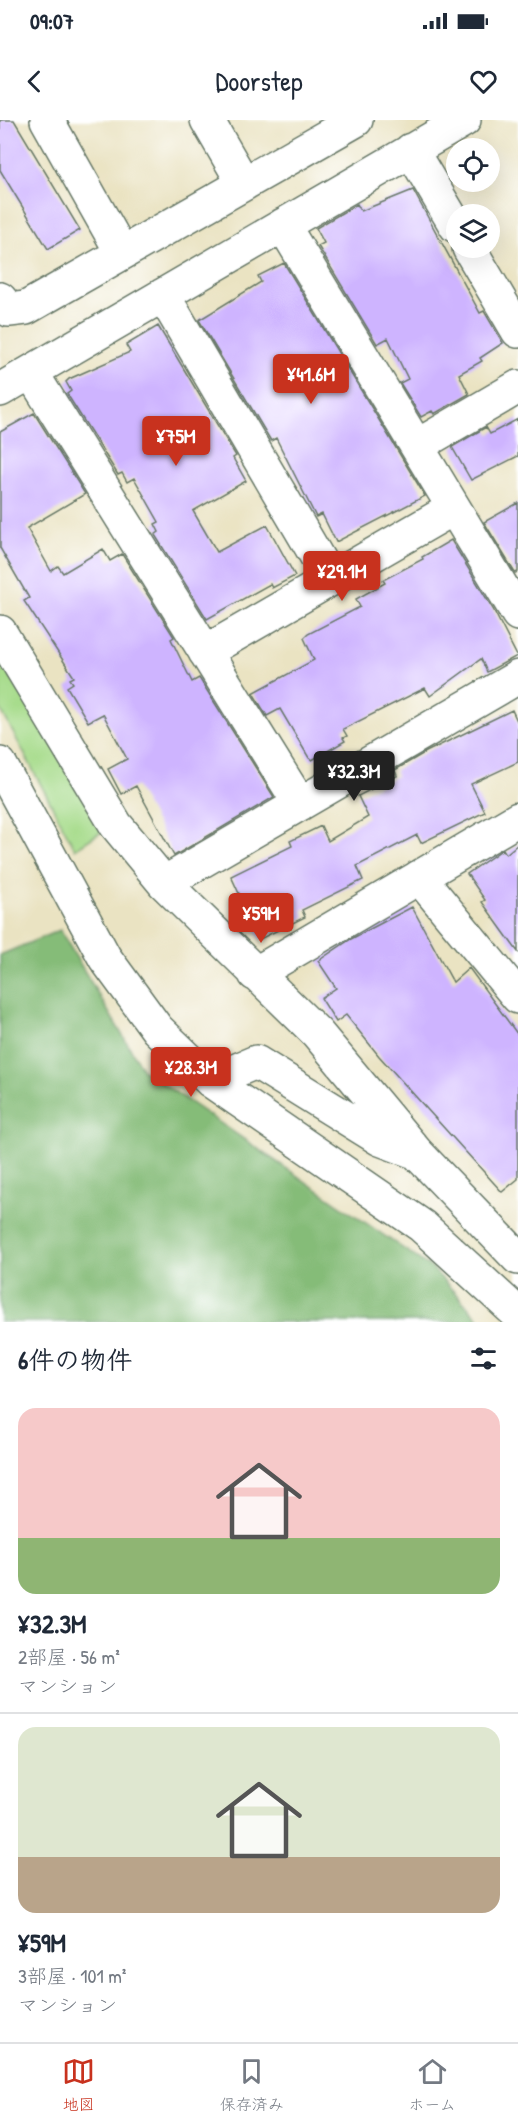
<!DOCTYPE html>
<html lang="ja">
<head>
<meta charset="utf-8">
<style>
	body { margin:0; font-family:"Patrick Hand","Klee One",sans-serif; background:#f6f6f7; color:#1f2937; height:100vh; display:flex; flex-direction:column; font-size:22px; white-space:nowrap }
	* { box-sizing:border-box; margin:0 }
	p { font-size:20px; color:#747a83 }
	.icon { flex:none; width:33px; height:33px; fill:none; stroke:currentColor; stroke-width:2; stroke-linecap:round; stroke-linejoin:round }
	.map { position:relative; height:1202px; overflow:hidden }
	.details { display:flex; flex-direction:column; background:#fff; flex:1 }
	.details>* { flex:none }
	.controls { position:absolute; left:446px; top:18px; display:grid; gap:12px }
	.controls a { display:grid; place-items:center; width:54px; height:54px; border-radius:50%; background:#fff; box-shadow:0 6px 24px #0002; font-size:30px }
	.price { position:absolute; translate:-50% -51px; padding:0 14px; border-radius:6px; background:#c8321e; color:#fff; font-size:20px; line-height:39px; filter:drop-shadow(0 2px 3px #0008) }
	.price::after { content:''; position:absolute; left:50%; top:36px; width:18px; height:14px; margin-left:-9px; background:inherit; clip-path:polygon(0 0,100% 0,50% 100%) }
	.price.selected { background:#222; color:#fff }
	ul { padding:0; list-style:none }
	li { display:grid; align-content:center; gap:12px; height:318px; padding:0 18px }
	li+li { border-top:2px solid #e0e1e3 }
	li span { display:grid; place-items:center; height:186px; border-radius:18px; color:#555 }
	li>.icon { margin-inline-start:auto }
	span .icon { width:108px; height:108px; fill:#fffc; stroke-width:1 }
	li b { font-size:26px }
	h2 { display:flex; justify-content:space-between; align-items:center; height:72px; padding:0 18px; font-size:26px }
	.status { display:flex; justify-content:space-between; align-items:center; height:42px; padding:0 30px; background:#fff; direction:ltr }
	.status svg { height:16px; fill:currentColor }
	header { display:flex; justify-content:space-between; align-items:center; height:78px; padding:0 18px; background:#fff; font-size:27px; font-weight:600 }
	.tab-bar { display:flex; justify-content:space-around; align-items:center; height:84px; border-top:2px solid #e0e1e3; background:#fff; font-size:16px; color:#747a83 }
	.tab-bar a { display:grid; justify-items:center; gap:3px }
	.tab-bar .selected { color:#c8321e }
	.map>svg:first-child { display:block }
</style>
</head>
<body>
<div class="status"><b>09:07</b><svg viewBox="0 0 49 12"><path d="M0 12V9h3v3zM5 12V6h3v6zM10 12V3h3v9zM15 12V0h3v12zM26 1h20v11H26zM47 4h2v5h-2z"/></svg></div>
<header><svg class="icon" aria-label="back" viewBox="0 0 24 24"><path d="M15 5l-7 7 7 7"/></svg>Doorstep<svg class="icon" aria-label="heart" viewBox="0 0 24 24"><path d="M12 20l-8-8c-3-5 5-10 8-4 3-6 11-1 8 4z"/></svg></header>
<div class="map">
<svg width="518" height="1202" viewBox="0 0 518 1202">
	<rect width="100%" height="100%" fill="#fff"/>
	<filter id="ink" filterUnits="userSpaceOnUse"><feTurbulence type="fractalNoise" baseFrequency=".0167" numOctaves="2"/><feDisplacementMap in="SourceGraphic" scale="12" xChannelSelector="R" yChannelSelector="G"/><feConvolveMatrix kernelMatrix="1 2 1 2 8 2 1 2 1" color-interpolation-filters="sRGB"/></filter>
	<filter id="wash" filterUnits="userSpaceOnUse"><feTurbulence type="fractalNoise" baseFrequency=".008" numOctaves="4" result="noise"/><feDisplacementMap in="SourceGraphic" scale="24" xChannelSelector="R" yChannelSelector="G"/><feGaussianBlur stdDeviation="1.35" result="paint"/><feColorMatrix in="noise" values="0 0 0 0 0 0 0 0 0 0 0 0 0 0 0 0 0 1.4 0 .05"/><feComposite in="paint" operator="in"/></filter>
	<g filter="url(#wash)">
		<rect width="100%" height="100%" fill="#eae3c2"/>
		<path fill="#a7dc8c" stroke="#638c60" stroke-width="1.5" d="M0,541L109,707L75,729L0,588Z"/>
		<path fill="#85bc78" stroke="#527c56" stroke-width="1.5" d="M60,810L143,950L433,1149L482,1202H0V835Z"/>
		<g id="blocks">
			<path fill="#ceb4ff" d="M0,0H14L80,110L48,129L0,50Z
				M413,70L480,193L484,191L503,223L480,238L482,241L459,254L469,274L434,294L432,291L421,297L400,263L408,259L388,218L377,224L318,126L324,123L316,108L357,84L361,91Z
				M284,143L425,376L336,422L322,394L316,397L276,318L271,321L199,200L261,162L258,156Z
				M158,206L236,336L233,338L246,361L193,391L217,432L267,405L295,456L272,468L270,464L207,499L155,415L159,412L155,404L159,402L134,358L127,362L122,353L118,355L67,274L71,271L66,262L69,259L130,232L126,225Z
				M34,293L85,374L27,408L51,451L58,446L63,453L103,429L110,441L122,434L174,517L171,519L192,562L199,558L201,561L274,677L174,736L136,666L121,674L108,649L127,639L103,594L88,602L67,567L73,563L70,559L74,557L24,481L29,478L0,428V312Z
				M518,299V336L471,360L452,327L486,307L490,314Z
				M518,383V452L515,453L484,402Z
				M451,420L493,489L517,536L487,552L481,539L430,576L425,568L343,609L347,616L343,618L345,621L312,640L309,638L280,589L267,596L253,573L314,540L304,518L308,514L360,487L356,479L385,463L383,460L423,439L422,437Z
				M512,590L518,603V642L471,664L485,692L421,723L417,715L357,746L363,760L302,790L305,797L260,819L231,756L292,726L290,721L321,706L328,721L368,697L358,676L397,656L395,650L426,632Z
				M518,724V832L482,782L485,780L467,754L503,729L506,734Z
				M412,787L453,862L469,848L518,915V1059L502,1072L379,936L346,895L336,902L321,878L336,868L318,841L351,819Z"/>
		</g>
	</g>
	<g filter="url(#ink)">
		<use href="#blocks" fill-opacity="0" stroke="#676" stroke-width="1.5"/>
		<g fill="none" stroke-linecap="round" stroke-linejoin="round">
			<g stroke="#676" stroke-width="36">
				<path id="minor" d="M47,0L122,133
					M207,0L244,64
					M411,30L456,106
					M283,105L518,494
					M469,128L518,211
					M163,175L330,459
					M0,179L9,190L26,188L356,0
					M31,252L300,684
					M0,270L464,0
					M417,326L518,267
					M0,512L116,705L164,763L317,913L417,1033L518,1138
					M205,532L454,388
					M0,644L105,838L157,909L211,961L422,1106L518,1194
					M419,757L518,877
					M164,763L518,557
					M255,854L518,699
					M211,961L256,942L380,1019L412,1031"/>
			</g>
			<use href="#minor" stroke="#fff" stroke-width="33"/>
		</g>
	</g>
</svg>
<div class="controls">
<a><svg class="icon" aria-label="locate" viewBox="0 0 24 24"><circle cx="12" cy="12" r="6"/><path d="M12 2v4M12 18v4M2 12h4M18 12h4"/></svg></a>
<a><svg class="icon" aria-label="layers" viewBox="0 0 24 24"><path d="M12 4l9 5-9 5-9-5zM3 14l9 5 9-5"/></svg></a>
</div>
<b class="price" style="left:311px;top:285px">¥41.6M</b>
<b class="price" style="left:176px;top:347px">¥75M</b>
<b class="price" style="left:342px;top:482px">¥29.1M</b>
<b class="price selected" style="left:354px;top:682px">¥32.3M</b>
<b class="price" style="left:261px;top:824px">¥59M</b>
<b class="price" style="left:191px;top:978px">¥28.3M</b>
</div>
<section class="details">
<h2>6件の物件<svg class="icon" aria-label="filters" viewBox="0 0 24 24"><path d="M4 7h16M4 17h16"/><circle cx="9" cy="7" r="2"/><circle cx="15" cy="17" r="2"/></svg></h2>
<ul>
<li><span style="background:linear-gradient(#f6c9c9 70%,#8fb573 0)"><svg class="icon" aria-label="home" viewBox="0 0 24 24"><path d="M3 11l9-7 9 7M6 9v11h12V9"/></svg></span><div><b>¥32.3M</b><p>2部屋 · 56 m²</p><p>マンション</p></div></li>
<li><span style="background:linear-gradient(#dfe7d0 70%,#b9a48a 0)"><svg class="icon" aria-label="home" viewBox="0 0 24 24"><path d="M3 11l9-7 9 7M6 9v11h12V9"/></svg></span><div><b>¥59M</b><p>3部屋 · 101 m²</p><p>マンション</p></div></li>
</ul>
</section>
<nav class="tab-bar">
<a class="selected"><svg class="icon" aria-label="map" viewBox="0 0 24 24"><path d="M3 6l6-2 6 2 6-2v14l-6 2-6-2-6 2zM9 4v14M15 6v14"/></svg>地図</a>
<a><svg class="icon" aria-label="saved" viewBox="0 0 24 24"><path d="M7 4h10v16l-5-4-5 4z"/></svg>保存済み</a>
<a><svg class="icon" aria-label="home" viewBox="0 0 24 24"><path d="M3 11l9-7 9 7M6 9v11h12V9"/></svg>ホーム</a>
</nav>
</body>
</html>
